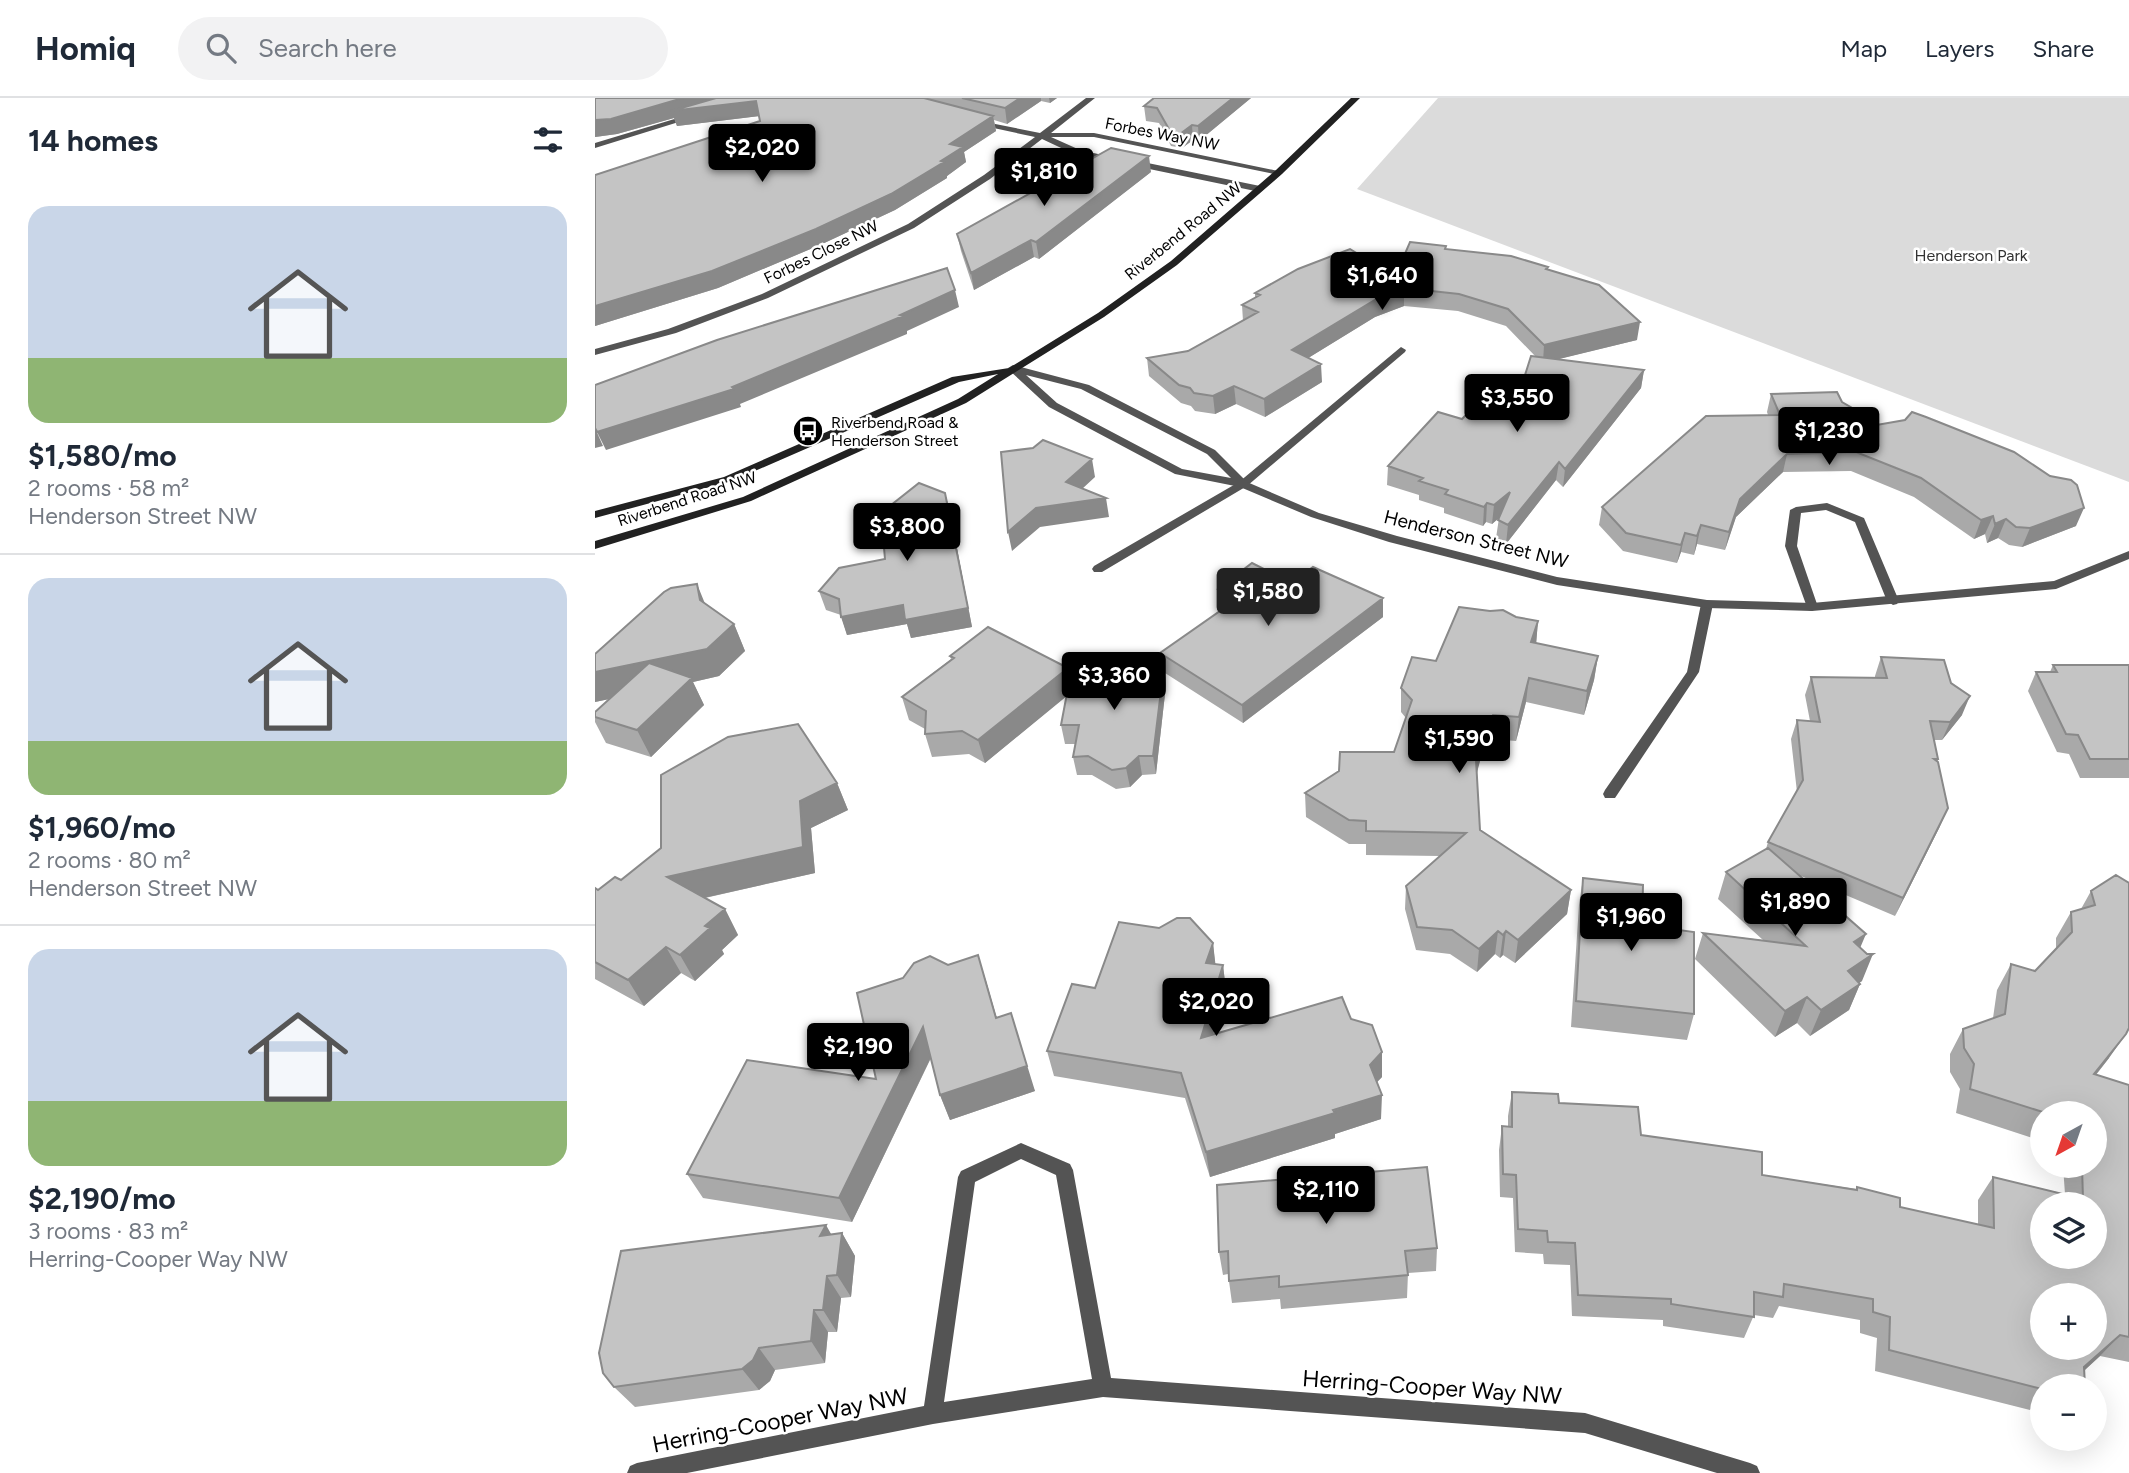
<!DOCTYPE html>
<html lang="en">
<head>
<meta charset="utf-8">
<style>
	body { margin:0; font-family:Figtree,sans-serif; background:#f2f2f3; color:#1f2937; height:100vh; display:flex; flex-direction:column; font-size:26px; white-space:nowrap }
	* { box-sizing:border-box; margin:0 }
	p { font-size:23px; color:#747a83 }
	.icon { flex:none; width:38px; height:38px; fill:none; stroke:currentColor; stroke-width:2; stroke-linecap:round; stroke-linejoin:round }
	.map { position:relative; flex:1; overflow:hidden }
	.drawer { display:flex; flex-direction:column; background:#fff; width:595px }
	.drawer>* { flex:none }
	.needle { width:46px; rotate:220deg }
	.buttons { position:absolute; left:1435px; top:1003px; display:grid; gap:14px }
	.buttons a { display:grid; place-items:center; width:77px; height:77px; border-radius:50%; background:#fff; box-shadow:0 7px 28px #0002; font-size:35px }
	.price { position:absolute; translate:-50% -60px; padding:0 16px; border-radius:7px; background:#000; color:#fff; font-size:23px; line-height:46px; filter:drop-shadow(0 2px 4px #0008) }
	.price::after { content:''; position:absolute; left:50%; top:42px; width:21px; height:16px; margin-left:-10px; background:inherit; clip-path:polygon(0 0,100% 0,50% 100%) }
	.price.selected { background:#222; color:#fff }
	ul { padding:0; list-style:none }
	li { display:grid; align-content:center; gap:14px; height:371px; padding:0 28px }
	li+li { border-top:2px solid #e0e1e3 }
	li span { display:grid; place-items:center; height:217px; border-radius:21px; color:#555 }
	li>.icon { margin-inline-start:auto }
	span .icon { width:126px; height:126px; fill:#fffc; stroke-width:1 }
	li b { font-size:30px }
	h2 { display:flex; justify-content:space-between; align-items:center; height:84px; padding:0 28px; font-size:30px }
	header { display:flex; align-items:center; gap:42px; box-sizing:border-box; height:98px; padding:0 35px; background:#fff; border-bottom:2px solid #e0e1e3 }
	header strong { font-size:33px }
	nav { display:flex; gap:38px; margin-inline-start:auto; font-size:24px }
	.search { width:490px; height:63px; background:#f2f2f3; display:flex; align-items:center; gap:18px; box-sizing:border-box; padding:0 24px; border-radius:38px; color:#747a83; font-size:26px }
	main { display:flex; flex:1; min-height:0 }
	.map>svg:first-child { display:block }
</style>
</head>
<body>
<header>
<strong>Homiq</strong>
<div class="search"><svg class="icon" aria-label="search" viewBox="0 0 24 24"><circle cx="10" cy="10" r="6"/><path d="M15 15l6 6"/></svg>Search here</div>
<nav><a>Map</a><a>Layers</a><a>Share</a></nav>
</header>
<main>
<section class="drawer">
<h2>14 homes<svg class="icon" aria-label="filters" viewBox="0 0 24 24"><path d="M4 7h16M4 17h16"/><circle cx="9" cy="7" r="2"/><circle cx="15" cy="17" r="2"/></svg></h2>
<ul>
<li><span style="background:linear-gradient(#c9d6e8 70%,#8fb573 0)"><svg class="icon" aria-label="home" viewBox="0 0 24 24"><path d="M3 11l9-7 9 7M6 9v11h12V9"/></svg></span><div><b>$1,580/mo</b><p>2 rooms · 58 m²</p><p>Henderson Street NW</p></div></li>
<li><span style="background:linear-gradient(#c9d6e8 75%,#8fb573 0)"><svg class="icon" aria-label="home" viewBox="0 0 24 24"><path d="M3 11l9-7 9 7M6 9v11h12V9"/></svg></span><div><b>$1,960/mo</b><p>2 rooms · 80 m²</p><p>Henderson Street NW</p></div></li>
<li><span style="background:linear-gradient(#c9d6e8 70%,#8fb573 0)"><svg class="icon" aria-label="home" viewBox="0 0 24 24"><path d="M3 11l9-7 9 7M6 9v11h12V9"/></svg></span><div><b>$2,190/mo</b><p>3 rooms · 83 m²</p><p>Herring-Cooper Way NW</p></div></li>
</ul>
</section>
<div class="map">
<svg width="1534" height="1375" viewBox="0 0 1534 1375">
	<rect width="100%" height="100%" fill="#fff"/>
	<path fill="#dbdbdb" d="M843,0H1534V384L762,91Z"/>
	<g fill="none" stroke-linecap="round" stroke-linejoin="round">
		<path fill="#545454" fill-rule="evenodd" d="M491,0H500L456,35H499L688,74L684,77L499,39H456L485,52L521,60L522,62L518,65L479,56L447,41L395,81L319,130L173,200L81,235L0,257V251L73,231L167,196L313,126L389,77L440,39L380,26V22L445,35Z
			M96,16L103,18L0,50V45Z
			M538,62L665,88L669,91L665,94L535,67L534,65Z
			M806,249L811,252L810,254L652,388L507,474H499L497,471L499,468L644,384Z
			M1232,405L1269,420L1304,503L1302,506L1298,507L1292,503L1260,424L1231,412L1206,415L1202,448L1223,509L1217,513L1213,512L1190,448L1195,412L1201,409Z
			M1112,502L1118,506L1104,574L1020,700H1010L1008,696L1010,692L1092,574L1106,506Z
			M426,1045L475,1066L478,1072L516,1280L990,1315L1155,1365L1162,1368L1165,1375H1122L990,1335L508,1299L338,1326L92,1375H32L35,1368L42,1365L329,1308L363,1079L366,1073ZM426,1061L461,1077L497,1281L349,1304L380,1084Z"/>
		<path fill="#545454" fill-rule="evenodd" d="M418,267L494,287L620,352L652,384L724,415L802,438L962,479L1112,502L1217,505L1459,483L1534,453V461L1461,491L1217,513L1112,510L962,487L794,444L716,419L645,389L580,376L454,309L414,272L413,270ZM431,277L486,291L612,356L636,380L587,371L462,305Z"/>
		<path fill="#212121" fill-rule="evenodd" d="M756,0H765L687,76L582,167L509,219L371,305L156,403L0,451V443L148,399L363,301L403,276L364,284L137,383L0,420V413L129,379L357,279L414,270L503,215L576,163L681,72Z"/>
	</g>
	<path fill="#a9a9a9" d="M0,0H462L455,5L446,3L412,26L399,22L401,33L369,54L371,64L352,78V80L300,112L225,147L123,190L0,228V77L165,23L164,18L82,28L79,20L22,36L0,39Z
		M559,0H656L604,43L598,42L587,50L576,48L564,25L551,23L549,8Z
		M556,74L444,161L439,159L379,192L366,153L362,136Z
		M851,148V151L953,169V172L1042,242L963,261L1049,272L1046,290L968,389L961,382L911,446L901,440L904,420L897,426L891,424L888,428L849,415V410L824,402V397L792,387L793,368L867,321L880,320L925,293L941,259L911,228L863,213L809,208L780,219L713,260L727,284L670,319L641,306L620,316L600,313L596,308L586,305L554,278L552,260L593,253L648,223L647,207L660,200V195L800,179Z
		M1176,296L1247,304L1276,328L1481,428L1427,449L1414,447L1403,440L1392,445L1390,436L1379,441L1319,399L1256,373L1188,374L1141,419L1130,452L1102,446L1099,457L1086,454L1082,465L1028,453L1004,427L1007,409L1173,317L1172,314Z
		M350,395L355,414L377,529L316,540L312,526L252,537L246,517L231,512L224,493L290,461Z
		M691,482L788,519L648,625L570,575L571,587L561,676L547,677L535,689L521,691L497,677H482L478,659L480,646H470L466,627L471,598L390,665L374,656L337,659L330,636V631L314,622L307,599L356,561L355,558L473,570L475,579L567,568L565,555L628,512L625,510L623,491Z
		M110,505L139,526L150,553L124,578L98,584L109,607L56,659L11,645L0,624V614L14,601L0,604V556Z
		M921,519L943,523L941,546L1003,558L999,582L989,617L931,604L921,643L896,641L893,649L889,648L881,676L885,732L976,792L972,816L920,865L908,857L905,860L900,856L882,874L855,856L821,852L810,811L811,788L845,758L771,757V746H754L711,719L710,695L799,654L811,620L806,614V590Z
		M1286,559L1356,585L1367,617L1347,642H1339L1343,661L1345,728L1300,818L1206,778L1266,850L1267,883L1264,885L1265,886L1254,912L1215,938L1202,925L1180,939L1100,861L1108,835L1168,842L1123,801L1131,774L1171,751L1173,744L1202,694L1196,641L1202,622L1215,623L1210,597L1216,579L1280,580V578Z
		M1458,567H1534V680H1485L1474,656L1462,654L1433,593L1441,574H1455Z
		M242,685L253,712L216,730L220,775L110,800L130,811L143,837L127,852L129,856L100,883L86,875L49,908L0,881V790L3,792L26,782L66,750Z
		M1521,777L1514,960L1501,977L1534,987V1264L1505,1258L1490,1272V1288H1447V1310L1439,1307L1435,1312L1280,1273L1282,1240L1265,1235V1222L1184,1208L1178,1220L1159,1217L1149,1240L1068,1228V1222L977,1218L975,1167L949,1166L948,1156L920,1154L918,1100L905,1099L904,1052L907,1028L913,1029V1018L917,994L964,1005L1046,1037L1167,1077L1261,1091L1262,1089L1305,1109L1383,1127V1102L1398,1079L1470,1096L1468,1068H1500V1015H1447V1043L1361,1015L1365,991L1355,974V956L1368,931L1398,920L1402,892L1416,866L1440,873L1461,851V840L1476,814L1486,811L1496,793Z
		M988,780L1047,827L1099,916L1092,942L976,929L984,807Z
		M618,845L620,866L628,867L631,893L618,936L756,921L787,954V979L782,984L786,1021L740,1036V1040L615,1079L590,1000L459,978L452,953L500,890Z
		M353,867L391,883L401,919L440,993L355,1022L345,997L336,960L257,1124L108,1100L92,1076L281,981Z
		M622,1087L842,1150L841,1173L813,1175L812,1200L686,1211L685,1201L637,1205L633,1176L628,1177L624,1154Z
		M247,1135L260,1158L256,1199L246,1200L242,1234H233L230,1265L180,1272L175,1283L164,1292L40,1309L19,1289L236,1137Z"/>
	<path fill="#898989" d="M88,0H147L161,3L165,18L82,28L79,20L22,36L0,39V22Z
		M425,0H446V3L412,26L410,10Z
		M454,0H462L455,5Z
		M638,0H656L604,43L603,28Z
		M398,18L401,33L369,54L371,64L352,78V80L300,112L225,147L123,190L0,228V208L346,63L355,46Z
		M597,27L598,42L587,50L585,36Z
		M554,58L556,74L444,161L441,144Z
		M436,142L439,159L379,192L376,175Z
		M809,190V208L780,219L697,270V252L780,202Z
		M360,192L364,209L312,233V236L145,306L146,309L11,352L2,334L137,289L305,217Z
		M1045,224L1042,242L948,265L949,247Z
		M726,266L727,284L670,319L669,301Z
		M1049,272L1046,290L968,389L970,371Z
		M639,288L641,306L620,316L618,298Z
		M0,330L8,348L0,350Z
		M1192,356L1188,374L1141,419L1130,452L1134,434L1145,401Z
		M497,361L500,379L474,403L471,384Z
		M964,364L961,382L911,446L913,427Z
		M915,394L913,412L897,426L899,407Z
		M350,395L355,414L377,529L316,540L312,526L252,537L246,519Z
		M511,400L514,419L445,429L417,453L413,434L441,410Z
		M892,405L891,424L888,428L889,409Z
		M1489,410L1481,428L1427,449L1435,430Z
		M1398,418L1390,436L1379,441L1386,422Z
		M1411,421L1403,440L1392,445L1400,426Z
		M1106,427L1102,446L1099,457L1102,438Z
		M1090,435L1086,454L1082,465L1086,447Z
		M102,486L113,513L105,502Z
		M788,500V519L648,625L647,607Z
		M943,523L941,547L936,544Z
		M139,526L150,553L124,578L98,584L109,607L56,659L42,632L91,585L0,604V574Z
		M1003,558L999,582L989,617L992,593Z
		M569,568L571,587L561,676L558,658Z
		M473,570L478,593L390,665L383,642Z
		M934,580L931,604L921,643L924,619Z
		M1375,598L1367,617L1347,642L1355,624Z
		M898,617L896,641L893,649L895,625Z
		M891,624L889,648L879,686L881,662Z
		M544,658L547,677L535,689L531,670Z
		M242,685L253,712L216,730L220,775L86,805L72,779L205,703Z
		M1353,710L1345,728L1300,818L1308,800Z
		M976,792L972,816L920,865L923,842Z
		M130,811L143,837L127,852L129,856L100,883L85,857L110,828Z
		M903,833L900,856L882,874L884,851Z
		M911,833L908,857L905,860L908,837Z
		M1271,836L1260,862L1259,844Z
		M618,845L621,871L611,865Z
		M71,849L86,875L49,908L33,882Z
		M1278,856L1267,883L1242,899L1253,873Z
		M383,857L391,883L409,945L401,920Z
		M628,867L631,893L610,965L606,940Z
		M1265,886L1254,912L1215,938L1226,912Z
		M1212,899L1202,925L1180,939L1190,913Z
		M416,915L440,993L355,1022L345,997Z
		M328,929L338,955L257,1124L244,1100Z
		M1531,936L1514,960L1482,1000L1499,976Z
		M787,954V979L774,992L775,967Z
		M787,997L786,1021L740,1036V1040L615,1079L611,1054Z
		M231,1127L244,1150L225,1138Z
		M247,1135L260,1158L256,1199L242,1177Z
		M232,1178L246,1200L242,1234L228,1212Z
		M219,1212L233,1234L230,1265L216,1243Z
		M1525,1237L1505,1258L1472,1288L1489,1269Z
		M164,1250L180,1272L175,1283L164,1292L147,1271Z"/>
	<path fill="#c4c4c4" stroke="#898989" stroke-width="2" fill-rule="evenodd" d="M0,0H88L16,21L0,22Z
		M121,0H329L398,18L355,46L368,49L346,63L349,64L296,96L221,131L117,173L0,208V77L165,23L161,3L76,13Z
		M367,0H425L410,10Z
		M559,0H638L603,28L597,27L585,36L575,33L562,10L549,8Z
		M516,50L554,58L441,144L436,142L376,175L362,136Z
		M815,144L851,148L850,151L916,158L953,169L951,171L1004,187L1045,224L949,247L913,211L864,196L809,190L780,202L697,252L726,266L669,301L639,288L618,298L599,295L595,290L584,287L552,260L593,253L663,214L647,207L665,197L660,195L703,171L755,151L800,179Z
		M352,170L360,192L305,217L308,218L137,289L139,291L2,334L0,330V287L122,242Z
		M936,258L1049,272L970,371L964,364L913,427L903,422L915,394L899,407L892,405L889,409L850,396L853,392L824,383L828,380L793,368L843,314L867,321L871,317L880,320L909,289L925,293Z
		M1242,294L1247,304L1259,311L1276,328L1310,322L1317,314L1331,319L1419,354L1455,378L1476,382L1482,387L1489,410L1435,430L1421,429L1411,421L1400,426L1398,418L1386,422L1326,380L1261,354L1192,356L1145,401L1134,434L1106,427L1102,438L1090,435L1086,447L1031,435L1007,409L1111,318L1185,317L1176,296Z
		M448,342L497,361L471,384L511,400L441,410L413,434L406,354L438,350Z
		M324,385L350,395L373,510L310,522L308,507L246,519L244,501L224,493L244,470L290,461L286,415Z
		M657,465L691,482L703,472L710,475L718,469L788,500L647,607L565,555L642,501L623,491Z
		M102,486L105,502L139,526L112,551L0,574V556L69,494L76,490Z
		M864,509L895,513L908,512L921,519L943,523L936,544L1003,558L992,593L934,580L924,619L898,617L895,625L891,624L881,662L885,732L976,792L923,842L911,833L908,837L903,833L884,851L857,832L822,829L811,788L871,735L771,733V723L754,722L710,695L744,673L745,654H799L817,602L806,590L817,559L841,563Z
		M393,529L473,570L383,642L367,633L330,636L331,613L307,599L359,560L355,558Z
		M1286,559L1349,562L1356,585L1375,598L1355,624L1335,623L1343,661H1339L1343,664L1353,710L1308,800L1173,744L1208,682L1202,622L1225,624L1216,579L1292,580Z
		M54,565L97,580L42,632L0,619V614Z
		M1458,567H1534V661H1495L1483,637L1471,636L1441,574H1462Z
		M569,568L558,658H544L531,670L517,672L493,658L478,659L484,627H466L477,569Z
		M203,626L242,685L205,703L208,749L72,779L130,811L110,828L115,830L85,857L71,849L33,882L0,864V790L3,792L20,779L26,782L66,750V677L133,639Z
		M1173,750L1271,836L1259,844L1272,856H1278L1253,873L1265,886L1226,912L1212,899L1190,913L1108,835L1211,848L1131,774Z
		M1521,777L1534,785V930L1531,936L1499,976L1534,987V1239L1525,1237L1489,1269L1490,1288H1459L1453,1286V1288H1447V1291L1294,1252L1295,1219L1278,1214V1201L1189,1186L1188,1199L1159,1194V1219L1076,1206V1201L983,1197L980,1145L953,1144L952,1133L923,1131L921,1077L908,1076L907,1028L917,1029V994L963,996L964,1005L1043,1009L1046,1037L1167,1054V1077L1262,1092V1089L1305,1100V1109L1399,1130L1398,1079L1488,1101L1487,1068H1500V1015H1451L1375,991L1379,966L1369,950L1368,931L1410,916L1416,866L1440,873L1477,834L1476,814L1500,807L1496,793ZM1447,1106H1500V1158H1447ZM1447,1197H1500V1250H1447Z
		M988,780L1048,787L1047,827L1099,834V916L981,903Z
		M582,820H595L618,845L611,865L628,867L606,940L747,899L756,921L777,927L787,954L775,967L787,997L738,1012L740,1015L611,1054L586,975L452,953L477,886L500,890L524,824L564,830Z
		M383,857L401,920L416,915L432,968L345,997L328,929L244,1100L92,1076L152,962L281,981L262,895L308,880L319,865L335,858L353,867Z
		M832,1069L842,1150L810,1153L813,1177L684,1189V1178L634,1183L633,1153L624,1154L622,1087Z
		M231,1127L225,1138L247,1135L242,1177L232,1178L228,1212H219L216,1243L164,1250L158,1262L147,1271L19,1289L8,1275L4,1255L26,1153Z"/>
	<defs>
		<g id="bus-disc" transform="scale(1.575)"><circle r="9.5" fill="#000" stroke="#fff"/><path d="M-5-6H5V4H4V6H2V4H-2V6H-4V4H-5ZM-3.5-4V0h7V-4ZM-3.5 1.2v1.5H-2V1.2ZM2 1.2v1.5H3.5V1.2Z" fill="#fff"/></g>
	</defs>
	<g fill-rule="evenodd">
		<use href="#bus-disc" x="213" y="333"/>
	</g>
	<g text-anchor="middle" dominant-baseline="central" stroke-width="5" stroke-linejoin="round" paint-order="stroke">
		<g font-size="16" fill="#000" stroke="#fff">
			<text transform="translate(567 36) rotate(11)">Forbes Way NW</text>
			<text transform="translate(588 133) rotate(-39)">Riverbend Road NW</text>
			<text transform="translate(226 154) rotate(-26)">Forbes Close NW</text>
			<text transform="translate(92 401) rotate(-18)">Riverbend Road NW</text>
		</g>
		<g font-size="16" fill="#323232" stroke="#fff">
			<text x="1376" y="157">Henderson Park</text>
		</g>
		<g font-size="16" fill="#000" stroke="#fff" text-anchor="start">
			<text x="236" y="324">Riverbend Road &amp;<tspan x="236" dy="18">Henderson Street</tspan></text>
		</g>
		<g font-size="19" fill="#000" stroke="#fff">
			<text transform="translate(881 441) rotate(14)">Henderson Street NW</text>
		</g>
		<g font-size="23" fill="#000" stroke="#fff">
			<text transform="translate(837 1289) rotate(4)">Herring-Cooper Way NW</text>
			<text transform="translate(185 1322) rotate(-11)">Herring-Cooper Way NW</text>
		</g>
	</g>
</svg>
<div class="buttons">
<a><svg class="needle" viewBox="-14 -14 28 28"><path d="M0-13l5 13h-10z" fill="#e53935"/><path d="M0 13l5-13h-10z" fill="#747a83"/></svg></a>
<a><svg class="icon" aria-label="layers" viewBox="0 0 24 24"><path d="M12 4l9 5-9 5-9-5zM3 14l9 5 9-5"/></svg></a>
<a>+</a>
<a>−</a>
</div>
<b class="price" style="left:167px;top:86px">$2,020</b>
<b class="price" style="left:449px;top:110px">$1,810</b>
<b class="price" style="left:787px;top:214px">$1,640</b>
<b class="price" style="left:922px;top:336px">$3,550</b>
<b class="price" style="left:1234px;top:369px">$1,230</b>
<b class="price" style="left:312px;top:465px">$3,800</b>
<b class="price selected" style="left:673px;top:530px">$1,580</b>
<b class="price" style="left:519px;top:614px">$3,360</b>
<b class="price" style="left:864px;top:677px">$1,590</b>
<b class="price" style="left:1200px;top:840px">$1,890</b>
<b class="price" style="left:1036px;top:855px">$1,960</b>
<b class="price" style="left:621px;top:940px">$2,020</b>
<b class="price" style="left:263px;top:985px">$2,190</b>
<b class="price" style="left:731px;top:1128px">$2,110</b>
</div>
</main>
</body>
</html>
